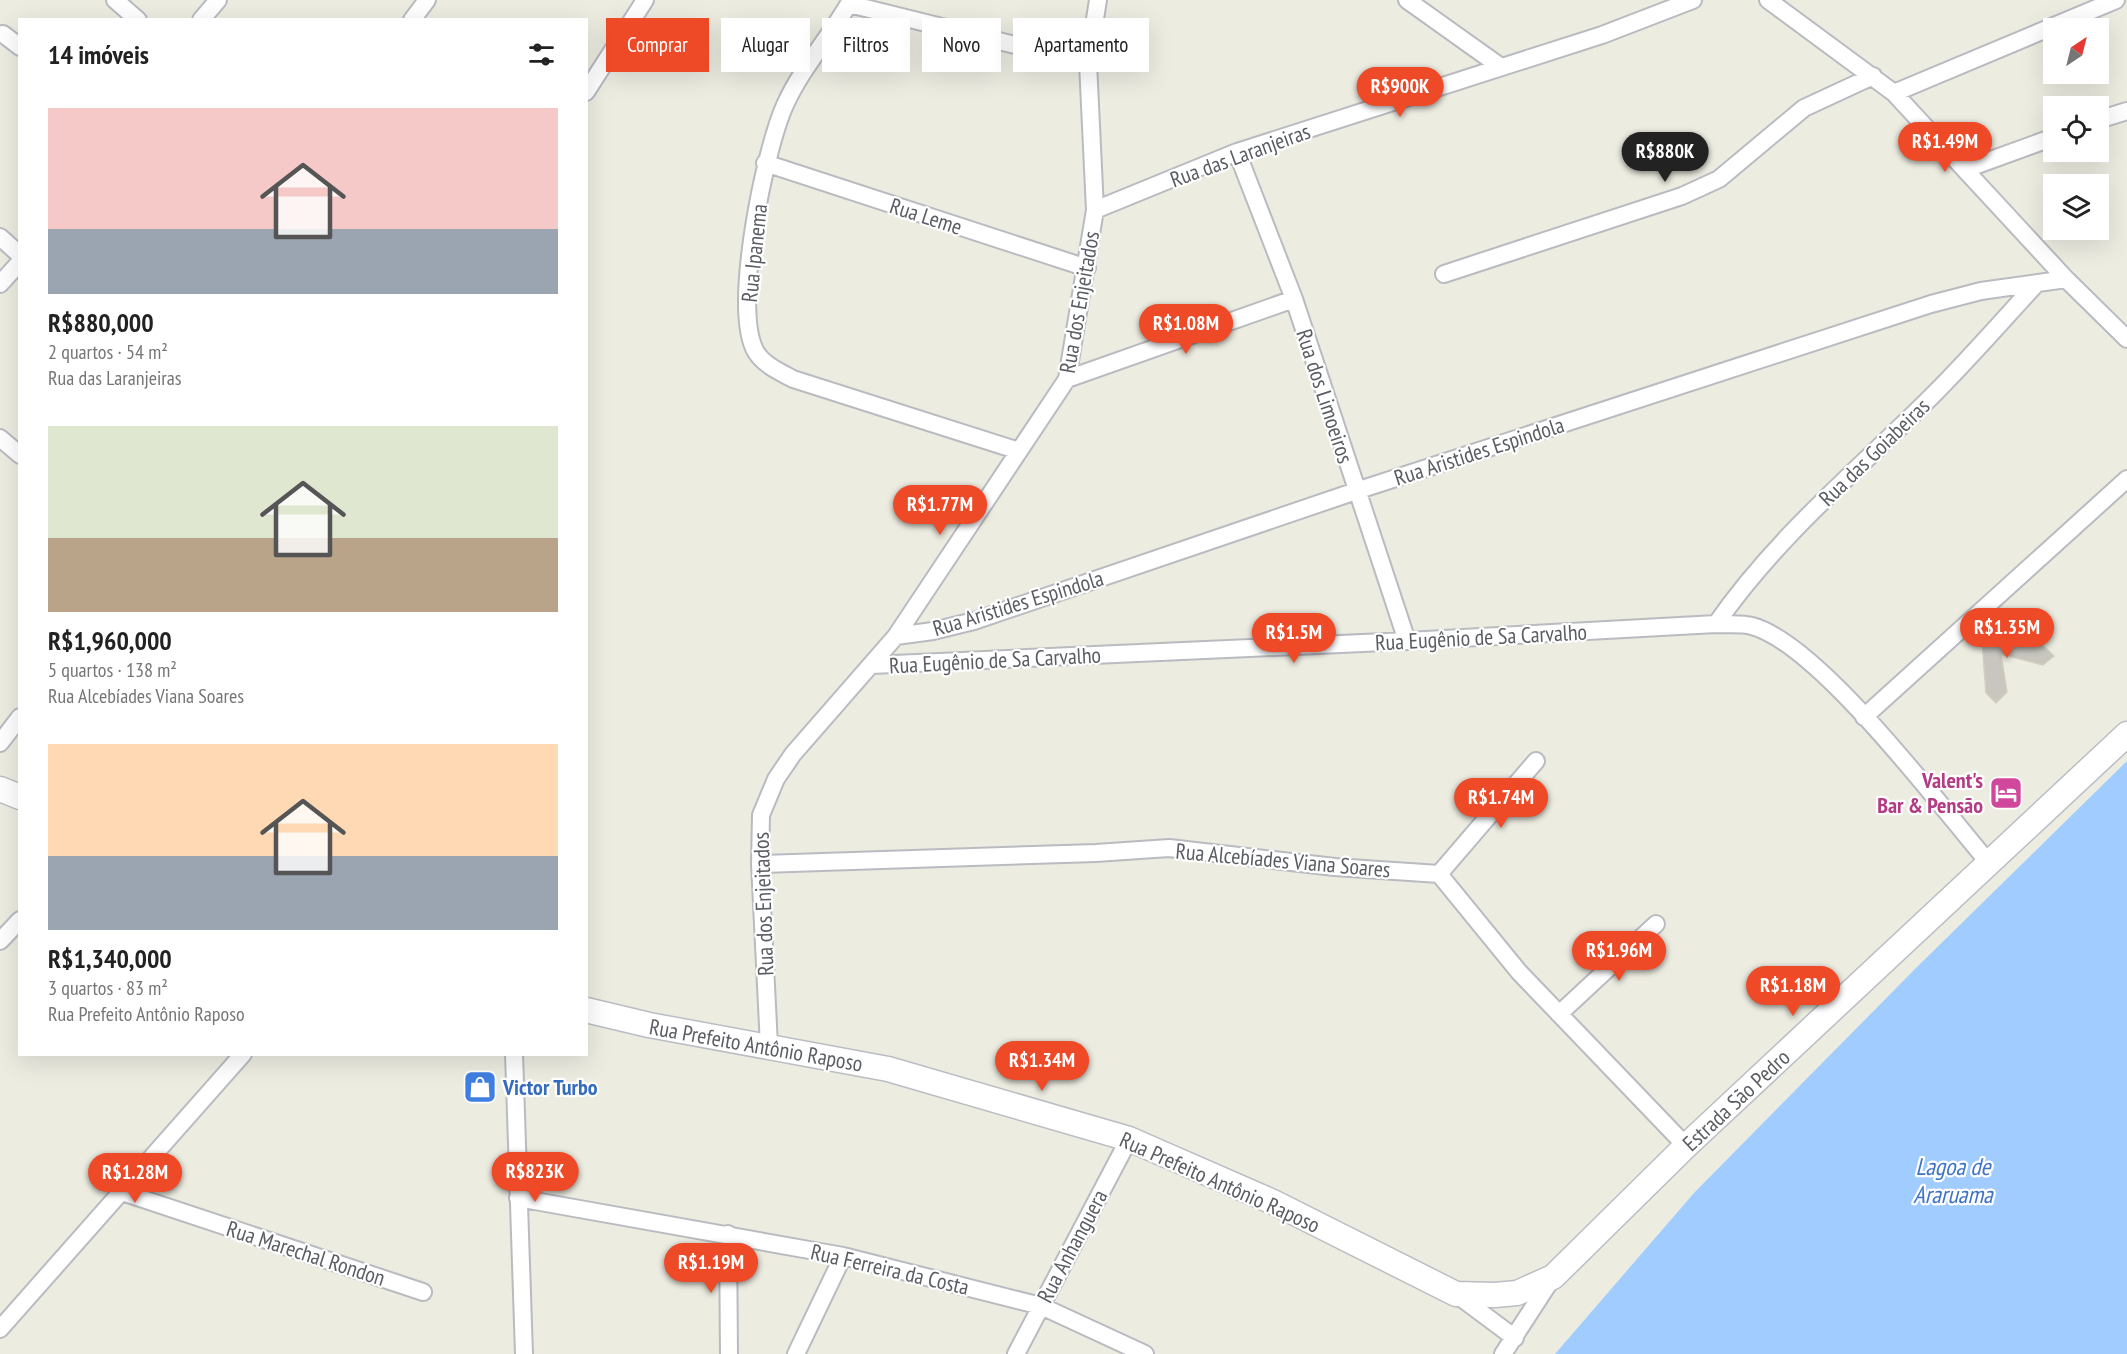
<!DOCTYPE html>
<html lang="pt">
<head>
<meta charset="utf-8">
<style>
	body { margin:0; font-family:"PT Sans Narrow",sans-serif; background:#f6f6f6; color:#222; height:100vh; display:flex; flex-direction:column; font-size:22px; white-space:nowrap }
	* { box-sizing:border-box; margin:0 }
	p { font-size:20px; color:#767676 }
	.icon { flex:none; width:33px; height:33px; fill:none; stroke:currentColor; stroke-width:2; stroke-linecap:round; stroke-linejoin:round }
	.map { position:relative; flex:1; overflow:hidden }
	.details { position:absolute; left:18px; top:18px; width:570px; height:1038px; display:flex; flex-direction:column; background:#fff; border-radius:0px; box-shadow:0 6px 24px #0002 }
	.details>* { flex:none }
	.hud { position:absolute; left:606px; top:18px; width:570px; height:54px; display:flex; gap:12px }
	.needle { width:39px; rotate:35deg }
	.fabs { position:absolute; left:2043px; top:18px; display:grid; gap:12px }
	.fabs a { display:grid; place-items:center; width:66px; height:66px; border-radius:0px; background:#fff; box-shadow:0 6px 24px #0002; font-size:30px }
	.price { position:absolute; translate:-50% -51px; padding:0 14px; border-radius:21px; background:#ee4a27; color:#fff; font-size:20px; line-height:39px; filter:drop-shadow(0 2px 3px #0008) }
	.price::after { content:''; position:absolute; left:50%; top:36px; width:18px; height:14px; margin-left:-9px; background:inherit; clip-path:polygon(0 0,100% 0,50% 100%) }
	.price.active { background:#222; color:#fff }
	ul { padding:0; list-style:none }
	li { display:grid; align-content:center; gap:12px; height:318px; padding:0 30px }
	li span { display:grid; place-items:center; height:186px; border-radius:0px; color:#555 }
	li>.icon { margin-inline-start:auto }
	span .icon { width:108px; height:108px; fill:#fffc; stroke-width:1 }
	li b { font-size:26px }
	h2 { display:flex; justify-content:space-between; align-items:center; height:72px; padding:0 30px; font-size:26px }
	.chip { padding:0 21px; border-radius:0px; background:#fff; box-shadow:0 6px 24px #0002; font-size:21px; line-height:54px }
	.chip.active { background:#ee4a27; color:#fff }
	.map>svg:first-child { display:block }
</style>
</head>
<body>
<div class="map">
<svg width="2127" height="1354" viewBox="0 0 2127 1354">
	<rect width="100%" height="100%" fill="#edece1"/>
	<path fill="#a0ccff" d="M2127,761V1354H1555L1694,1193L1916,968Z"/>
	<path fill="#c8c6bf" stroke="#d2cec0" stroke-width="1.5" d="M1992,630L2041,644L2054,656L2043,665L2001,654L2007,692L1996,703L1986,693L1982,641Z"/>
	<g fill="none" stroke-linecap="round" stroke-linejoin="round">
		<g stroke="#b9bbc1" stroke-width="20">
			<path id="street" d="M115,0L138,20
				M851,0C831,36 802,67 785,105C765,149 731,310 756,352C764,365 780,372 793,379L1019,451
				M1407,0L1501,67
				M1768,0L1894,93L2066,279L2127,339
				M849,4L1088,63
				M201,20L218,0
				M412,20L427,0
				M3,34L20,47
				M586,92L645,0
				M1894,93L2116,0
				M2098,120L2127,111
				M1237,152L1294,299L1407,641
				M765,163L1087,268
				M1966,169L2054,137
				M1095,210L1237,152L1602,35L1693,0
				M0,237L20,255
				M1444,274L1682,196L1719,179L1804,108L1873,76
				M0,284L20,262
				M1067,379L1294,299
				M0,438L20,455
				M1716,624C1777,536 1859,469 1934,394C1970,358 2003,320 2037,283
				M896,636L933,631L974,621L1356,491L1931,304L1981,291L2066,279
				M871,665L1407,641L1716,624C1727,625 1741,623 1752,626C1819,644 1941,807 1989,863
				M1864,717L2127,479
				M0,743L20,717
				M760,864L1096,853L1169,848L1335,867L1439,874L1519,972L1686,1146
				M1439,874L1536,761
				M0,941L20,920
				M1559,1014L1656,924
				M769,1046L760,864L761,815L776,779L793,754L896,636L1067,379L1095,210L1088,63L1098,0
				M514,1054L524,1354
				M122,1192L423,1292
				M518,1198L843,1256L1041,1306L1145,1354
				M728,1234L729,1354
				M1456,1294L1515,1338
				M0,1329L243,1054
				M796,1354L843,1256
				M1016,1354L1129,1139
				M1503,1354L1553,1277"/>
		</g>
		<g stroke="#babdc4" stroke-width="27">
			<path id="secondary" d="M0,789L20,797
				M586,1010L649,1025L888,1069L1129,1139L1273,1202L1456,1294L1495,1295L1517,1293L1553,1277L1686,1146L2127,734"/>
		</g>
		<use href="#street" stroke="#fff" stroke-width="16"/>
		<use href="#secondary" stroke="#fff" stroke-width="24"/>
	</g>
	<defs>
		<g id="hotel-square" transform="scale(1.725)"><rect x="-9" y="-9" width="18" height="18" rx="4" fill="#d1479c" stroke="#fff"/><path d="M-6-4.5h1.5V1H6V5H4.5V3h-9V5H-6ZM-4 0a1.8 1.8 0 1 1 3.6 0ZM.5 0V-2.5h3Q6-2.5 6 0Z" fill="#fff"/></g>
		<g id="shop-square" transform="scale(1.725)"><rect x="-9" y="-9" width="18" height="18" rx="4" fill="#3f7fe0" stroke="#fff"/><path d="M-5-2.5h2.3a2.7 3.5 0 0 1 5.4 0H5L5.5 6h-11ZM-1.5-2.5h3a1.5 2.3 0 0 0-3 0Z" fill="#fff"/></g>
	</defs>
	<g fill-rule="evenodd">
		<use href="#hotel-square" x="2006" y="793"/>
		<use href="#shop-square" x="480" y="1087"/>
	</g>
	<g text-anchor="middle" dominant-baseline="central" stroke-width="4.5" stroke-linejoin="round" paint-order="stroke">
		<g font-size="22" fill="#5a5d63" stroke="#fff">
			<text transform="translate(1240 155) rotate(-20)">Rua das Laranjeiras</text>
			<text transform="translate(926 216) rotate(18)">Rua Leme</text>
			<text transform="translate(754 253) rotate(-84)">Rua Ipanema</text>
			<text transform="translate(1079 302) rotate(-80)">Rua dos Enjeitados</text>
			<text transform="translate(1325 396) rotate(72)">Rua dos Limoeiros</text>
			<text transform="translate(1479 451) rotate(-18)">Rua Aristides Espindola</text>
			<text transform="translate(1874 452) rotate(-44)">Rua das Goiabeiras</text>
			<text transform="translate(1018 603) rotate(-17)">Rua Aristides Espindola</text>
			<text transform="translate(1481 637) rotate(-3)">Rua Eugênio de Sa Carvalho</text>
			<text transform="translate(995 660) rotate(-3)">Rua Eugênio de Sa Carvalho</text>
			<text transform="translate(1283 860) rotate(5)">Rua Alcebíades Viana Soares</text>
			<text transform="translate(763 904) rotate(-92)">Rua dos Enjeitados</text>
			<text transform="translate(756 1045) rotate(10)">Rua Prefeito Antônio Raposo</text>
			<text transform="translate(1736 1100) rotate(-43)">Estrada São Pedro</text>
			<text transform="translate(1220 1182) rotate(24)">Rua Prefeito Antônio Raposo</text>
			<text transform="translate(1072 1246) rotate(-62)">Rua Anhanguera</text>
			<text transform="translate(306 1253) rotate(18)">Rua Marechal Rondon</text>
			<text transform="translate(890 1269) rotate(13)">Rua Ferreira da Costa</text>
		</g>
		<g font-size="22" font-weight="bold" fill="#b23c85" stroke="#fff" text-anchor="end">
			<text x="1983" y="780">Valent's<tspan x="1983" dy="25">Bar &amp; Pensão</tspan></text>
		</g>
		<g font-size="22" font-weight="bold" fill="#366cbe" stroke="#fff" text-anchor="start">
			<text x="503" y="1087">Victor Turbo</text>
		</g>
		<g font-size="24" font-style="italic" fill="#3f73c6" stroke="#fff">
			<text x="1953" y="1166">Lagoa de<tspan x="1953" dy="28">Araruama</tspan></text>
		</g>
	</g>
</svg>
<div class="fabs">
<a><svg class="needle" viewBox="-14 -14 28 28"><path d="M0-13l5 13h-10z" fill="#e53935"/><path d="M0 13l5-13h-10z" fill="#767676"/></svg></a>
<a><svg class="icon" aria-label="locate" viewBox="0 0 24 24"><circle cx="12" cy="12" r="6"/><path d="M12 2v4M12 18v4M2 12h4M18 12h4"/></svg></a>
<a><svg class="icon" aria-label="layers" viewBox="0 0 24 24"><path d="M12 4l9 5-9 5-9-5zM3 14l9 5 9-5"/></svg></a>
</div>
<b class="price" style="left:1400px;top:118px">R$900K</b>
<b class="price" style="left:1945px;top:173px">R$1.49M</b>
<b class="price active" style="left:1665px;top:183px">R$880K</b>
<b class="price" style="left:1186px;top:355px">R$1.08M</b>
<b class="price" style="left:940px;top:536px">R$1.77M</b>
<b class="price" style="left:2007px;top:659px">R$1.35M</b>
<b class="price" style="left:1294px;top:664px">R$1.5M</b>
<b class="price" style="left:1501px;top:829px">R$1.74M</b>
<b class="price" style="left:1619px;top:982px">R$1.96M</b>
<b class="price" style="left:1793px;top:1017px">R$1.18M</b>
<b class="price" style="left:1042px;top:1092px">R$1.34M</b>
<b class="price" style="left:535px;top:1203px">R$823K</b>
<b class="price" style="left:135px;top:1204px">R$1.28M</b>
<b class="price" style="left:711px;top:1294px">R$1.19M</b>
<div class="hud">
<a class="chip active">Comprar</a>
<a class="chip">Alugar</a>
<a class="chip">Filtros</a>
<a class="chip">Novo</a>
<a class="chip">Apartamento</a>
</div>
<section class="details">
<h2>14 imóveis<svg class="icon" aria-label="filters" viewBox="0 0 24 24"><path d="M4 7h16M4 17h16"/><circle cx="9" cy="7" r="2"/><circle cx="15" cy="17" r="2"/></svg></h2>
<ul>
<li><span style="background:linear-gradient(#f6c9c9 65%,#9aa5b1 0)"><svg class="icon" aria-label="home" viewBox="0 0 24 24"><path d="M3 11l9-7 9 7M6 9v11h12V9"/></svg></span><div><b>R$880,000</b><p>2 quartos · 54 m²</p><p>Rua das Laranjeiras</p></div></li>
<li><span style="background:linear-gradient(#dfe7d0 60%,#b9a48a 0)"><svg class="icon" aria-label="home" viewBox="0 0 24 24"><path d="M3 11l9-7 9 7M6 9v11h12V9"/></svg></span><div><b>R$1,960,000</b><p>5 quartos · 138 m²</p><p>Rua Alcebíades Viana Soares</p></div></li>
<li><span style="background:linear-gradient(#ffd9b3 60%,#9aa5b1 0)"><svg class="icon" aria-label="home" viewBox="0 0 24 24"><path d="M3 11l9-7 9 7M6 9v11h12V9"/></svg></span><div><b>R$1,340,000</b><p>3 quartos · 83 m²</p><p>Rua Prefeito Antônio Raposo</p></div></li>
</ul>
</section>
</div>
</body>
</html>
